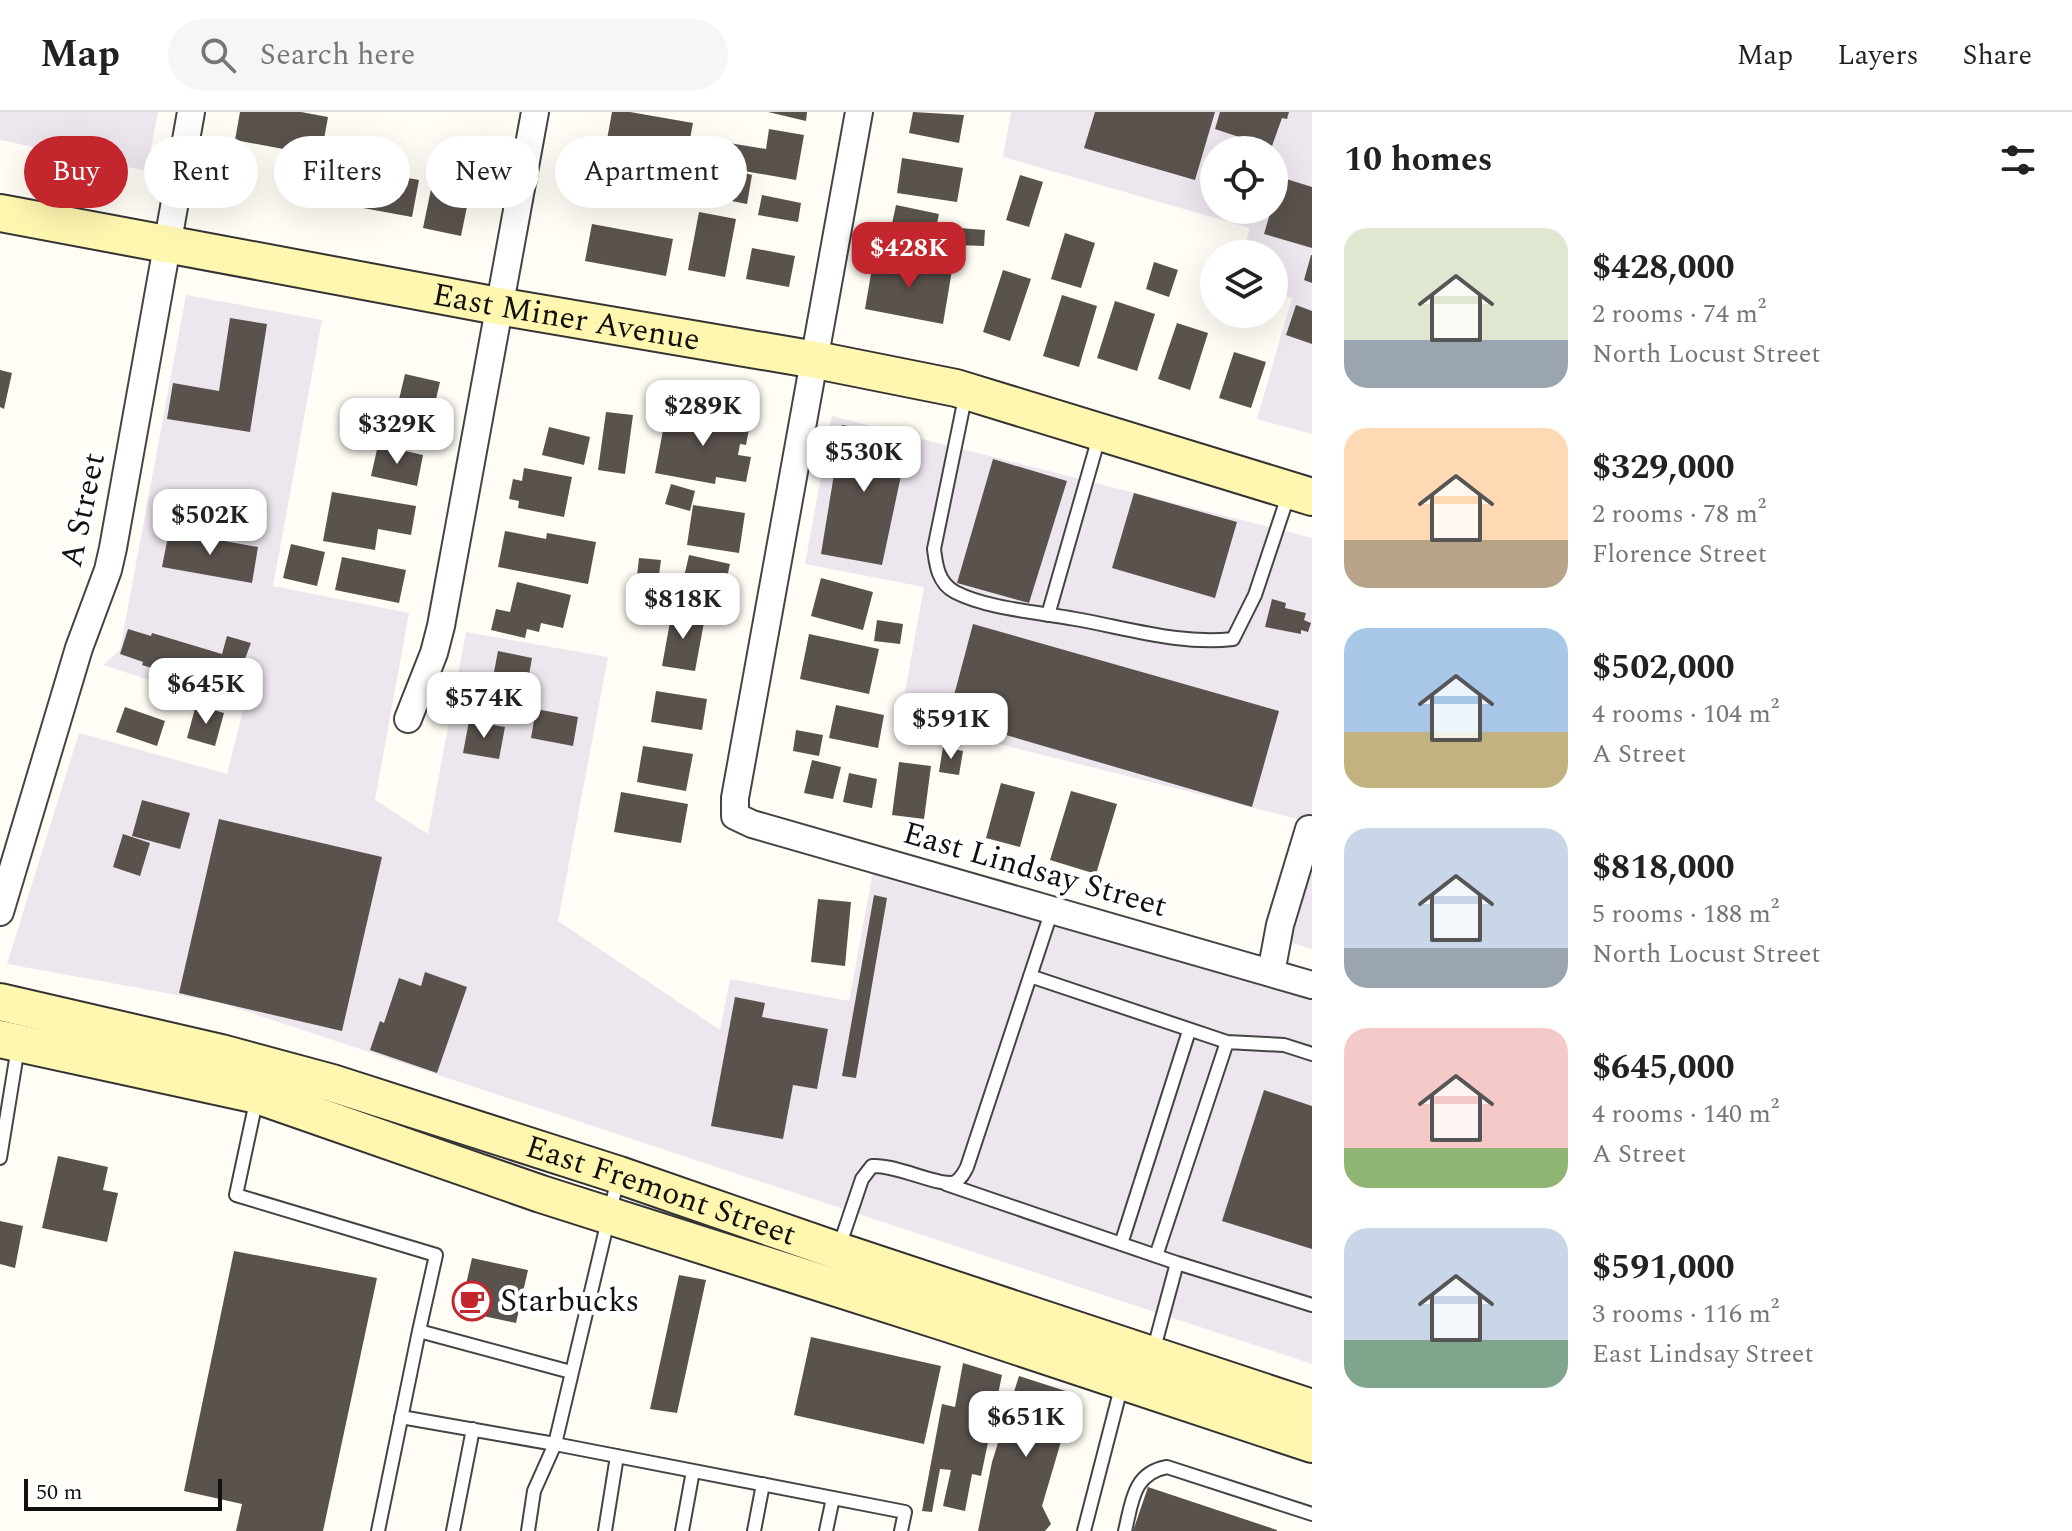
<!DOCTYPE html>
<html lang="en">
<head>
<meta charset="utf-8">
<style>
	body { margin:0; font-family:Spectral,serif; background:#f6f6f6; color:#222; height:100vh; display:flex; flex-direction:column; font-size:30px; white-space:nowrap }
	* { box-sizing:border-box; margin:0 }
	p { font-size:26px; color:#767676 }
	.icon { flex:none; width:44px; height:44px; fill:none; stroke:currentColor; stroke-width:2; stroke-linecap:round; stroke-linejoin:round }
	.map { position:relative; flex:1; overflow:hidden }
	.side { display:flex; flex-direction:column; background:#fff; width:760px }
	.side>* { flex:none }
	.banner { position:absolute; left:24px; top:24px; width:760px; height:72px; display:flex; gap:16px }
	.tools { position:absolute; left:1200px; top:24px; display:grid; gap:16px }
	.tools a { display:grid; place-items:center; width:88px; height:88px; border-radius:50%; background:#fff; box-shadow:0 8px 32px #0002; font-size:40px }
	.scale { position:absolute; left:24px; bottom:20px; width:198px; box-sizing:border-box; padding-left:8px; border:4px solid #111; border-top:0; font-size:22px; line-height:28px; white-space:nowrap; color:#111; -webkit-text-stroke:6px #fff; paint-order:stroke }
	.price { position:absolute; translate:-50% -68px; padding:0 18px; border-radius:16px; background:#fff; color:#222; font-size:26px; line-height:52px; filter:drop-shadow(0 2px 4px #0008) }
	.price::after { content:''; position:absolute; left:50%; top:48px; width:24px; height:18px; margin-left:-12px; background:inherit; clip-path:polygon(0 0,100% 0,50% 100%) }
	.price.selected { background:#c4262e; color:#fff }
	ul { padding:0; list-style:none }
	li { display:flex; align-items:center; gap:24px; height:200px; padding:0 32px }
	li span { display:grid; place-items:center; flex:none; width:224px; height:160px; border-radius:24px; color:#555 }
	li>.icon { margin-inline-start:auto }
	span .icon { width:96px; height:96px; fill:#fffc; stroke-width:1 }
	li b { font-size:34px }
	h2 { display:flex; justify-content:space-between; align-items:center; height:96px; padding:0 32px; font-size:34px }
	.chip { padding:0 28px; border-radius:36px; background:#fff; box-shadow:0 8px 32px #0002; font-size:28px; line-height:72px }
	.chip.selected { background:#c4262e; color:#fff }
	header { display:flex; align-items:center; gap:48px; box-sizing:border-box; height:112px; padding:0 40px; background:#fff; border-bottom:2px solid #e0e0e0 }
	header strong { font-size:38px }
	nav { display:flex; gap:44px; margin-inline-start:auto; font-size:28px }
	.search { width:560px; height:72px; background:#f6f6f6; display:flex; align-items:center; gap:20px; box-sizing:border-box; padding:0 28px; border-radius:44px; color:#767676; font-size:30px }
	main { display:flex; flex:1; min-height:0 }
	.map>svg:first-child { display:block }
</style>
</head>
<body>
<header>
<strong>Map</strong>
<div class="search"><svg class="icon" aria-label="search" viewBox="0 0 24 24"><circle cx="10" cy="10" r="6"/><path d="M15 15l6 6"/></svg>Search here</div>
<nav><a>Map</a><a>Layers</a><a>Share</a></nav>
</header>
<main>
<div class="map">
<svg width="1312" height="1419" viewBox="0 0 1312 1419">
	<rect width="100%" height="100%" fill="#fffdf5"/>
	<path fill="#eee6ef" fill-rule="evenodd" d="M0,0H158L147,59L0,28Z
		M1011,0H1312V322L1257,307L1292,186L1274,180V142H1243L1250,116L1003,45ZM1214,38H1274V98H1214Z
		M186,183L322,208L273,474L409,501L375,688L428,722L466,520L608,545L558,809L720,918L730,867L849,889L877,738L1312,869V1252L221,891L7,852L79,621L227,662L243,598L103,553L120,538Z
		M832,304L1312,426V837L1269,824L1302,708L900,607L924,475L805,452Z"/>
	<path fill="#5a524d" d="M240,0H301L328,5L321,44L235,28Z
		M612,0H630L693,11L686,48L606,33Z
		M768,0H807L806,9Z
		M913,0L964,3L959,31L909,21Z
		M1095,0H1215L1195,68L1084,36Z
		M1220,0H1289L1287,7L1282,6L1272,34L1257,28L1254,36L1246,33L1248,28L1215,17Z
		M769,17L804,23L796,68L727,56L752,63L747,92L716,86L729,31L766,37Z
		M606,39L686,54L679,96L598,81Z
		M902,46L963,56L957,90L897,81Z
		M437,48L458,52L455,71L471,75L461,124L423,116Z
		M370,59L419,68L412,105L363,96Z
		M1020,63L1043,70L1029,115L1006,108Z
		M1280,65L1312,75V136L1264,122L1271,98H1274V86Z
		M762,83L801,91L798,110L758,103Z
		M896,93L939,102L930,144L887,135Z
		M699,100L736,107L725,165L688,158Z
		M592,112L673,127L666,164L585,149Z
		M959,116L985,118L984,134L958,133Z
		M1065,121L1095,131L1081,176L1051,167Z
		M752,136L795,144L789,175L746,167Z
		M1311,143H1312V171L1304,168Z
		M874,144L952,158L943,212L865,197Z
		M1154,150L1178,158L1169,185L1146,177Z
		M1003,158L1031,167L1010,229L983,220Z
		M1062,183L1097,194L1079,255L1043,244Z
		M1115,189L1155,202L1137,259L1097,246Z
		M1296,193L1312,199V232L1286,223Z
		M230,206L267,212L250,320L167,307L173,271L219,279Z
		M1177,211L1208,221L1190,278L1158,267Z
		M1234,240L1266,250L1251,296L1219,286Z
		M0,258L12,261L4,297L0,295Z
		M405,262L440,270L432,304L397,296Z
		M667,297L750,312L746,333L740,332L738,343L751,345L746,370L716,365L715,372L655,361Z
		M606,300L633,303L625,362L598,358Z
		M842,313L909,326L882,453L821,442Z
		M549,315L590,325L584,353L542,343Z
		M378,333L423,343L417,374L371,364Z
		M993,347L1067,369L1029,491L957,471Z
		M524,356L572,365L564,405L518,396L519,389L509,387L513,367L522,369Z
		M671,372L695,379L690,399L665,392Z
		M332,380L416,394L411,423L378,417L375,438L323,429Z
		M1134,381L1237,410L1215,486L1112,456Z
		M693,393L745,401L739,441L687,433Z
		M169,419L258,435L252,471L162,455Z
		M505,419L546,427L547,421L596,430L588,472L498,455Z
		M291,432L325,440L317,474L283,466Z
		M689,443L730,452L723,483L682,474Z
		M342,445L406,458L399,491L335,478Z
		M639,446L661,448L656,485L635,482Z
		M821,466L873,480L863,518L811,504Z
		M517,470L571,483L563,516L541,511L539,520L527,517L525,526L491,518L496,497L510,500Z
		M1272,487L1286,491L1285,496L1306,501L1304,508L1311,511L1308,520L1301,518V522L1265,515Z
		M672,499L705,505L695,559L662,554Z
		M877,508L903,512L900,532L874,529Z
		M973,512L1279,599L1252,695L948,606Z
		M128,517L151,524L152,521L222,542L227,524L251,531L230,586L196,575L198,570L142,553L143,550L120,542Z
		M809,522L879,537L869,582L800,567Z
		M498,539L532,546L524,592L489,586Z
		M656,579L707,587L702,618L651,610Z
		M196,593L224,601L215,634L187,626Z
		M836,593L884,603L878,636L829,626Z
		M125,595L165,609L157,634L116,620Z
		M536,597L578,605L573,634L531,626Z
		M469,609L505,615L499,647L463,641Z
		M796,618L823,623L819,644L793,639Z
		M643,634L693,642L686,679L637,670Z
		M943,635L963,639L959,663L939,660Z
		M812,648L841,655L833,687L804,681Z
		M899,650L931,654L924,707L892,703Z
		M849,661L877,667L872,696L843,690Z
		M1001,671L1035,680L1020,735L986,726Z
		M1071,679L1117,692L1096,762L1050,748Z
		M621,680L688,692L681,731L614,720Z
		M142,688L190,701L180,737L132,724Z
		M219,707L382,745L342,919L179,881Z
		M123,722L150,731L140,764L113,755Z
		M874,783L887,786L856,966L842,964Z
		M818,787L851,790L845,854L811,850Z
		M425,860L467,875L437,961L370,938L380,909L384,911L399,866L421,874Z
		M735,885L765,891L762,905L828,917L817,977L793,973L783,1027L711,1014Z
		M1264,978L1312,994V1137L1222,1109Z
		M58,1044L108,1055L103,1078L118,1081L107,1130L42,1116Z
		M0,1109L23,1114L15,1156L0,1152Z
		M234,1139L377,1166L323,1419H236L242,1392L184,1379Z
		M472,1146L528,1158L516,1211L460,1199Z
		M679,1163L706,1168L677,1301L650,1297Z
		M811,1225L941,1254L924,1332L794,1303Z
		M963,1251L1002,1263L981,1364L972,1362L965,1399L943,1394L951,1358L940,1357L932,1400L922,1399L942,1292L955,1295Z
		M1019,1264L1075,1282L1042,1394L1051,1412L1045,1419H978L992,1350Z
		M1148,1375L1277,1418V1419H1133Z"/>
	<g fill="none" stroke-linecap="round" stroke-linejoin="round">
		<g stroke="#444" stroke-width="16">
			<path id="lane" d="M966,281L934,437C936,453 938,471 955,480C988,497 1038,500 1075,507C1127,516 1180,533 1233,527L1255,483L1289,381
				M1048,503L1099,325
				M1030,864L1227,930L1284,933L1312,942
				M257,985L236,1083L436,1143L419,1219L571,1260
				M0,1046L18,935
				M618,1066L555,1332L905,1400L901,1419
				M946,1072L1177,1151L1153,1240
				M1121,1132L1189,919
				M839,1135L862,1067L872,1054C896,1052 941,1076 955,1070C961,1067 964,1061 967,1055L1052,798
				M1156,1144L1227,930
				M1177,1151L1312,1193
				M401,1305L555,1332L534,1379L528,1419
				M378,1419L419,1219
				M453,1419L473,1317
				M605,1419L617,1344
				M682,1419L693,1359
				M754,1419L763,1372
				M826,1419L833,1386
				M1084,1419L1122,1272
				M1125,1419C1132,1390 1133,1361 1167,1355L1312,1402"/>
		</g>
		<g stroke="#444" stroke-width="30">
			<path id="street" d="M859,0L735,686V704L752,712L1312,873
				M408,607L434,541L441,514L535,0
				M0,800L79,536L108,458L113,436L191,0
				M1271,861L1280,813L1309,717"/>
		</g>
		<g stroke="#333" stroke-width="40">
			<g id="secondary">
				<path id="s1" d="M0,101L498,194L816,248L956,276L1312,385"/>
				<path id="s2" d="M0,890L221,941L332,971L619,1063L838,1139L1312,1296"/>
				<path d="M0,927L257,983L541,1082L947,1211L1312,1332"/>
			</g>
		</g>
		<use href="#lane" stroke="#fff" stroke-width="12"/>
		<use href="#street" stroke="#fff" stroke-width="26"/>
		<use href="#secondary" stroke="#fff6b0" stroke-width="36"/>
	</g>
	<defs>
		<g id="cafe-ring" transform="scale(2)"><circle r="9.5" fill="#fff" stroke="#c4262e" stroke-width="1.5"/><path d="M-5.5-4.5H6V0H3Q3 3.5 0 3.5H-2.5Q-5.5 3.5-5.5 0ZM3-3.2v2h1.7v-2ZM-6 4.5H4V6H-6Z" fill="#c4262e"/></g>
	</defs>
	<g fill-rule="evenodd">
		<use href="#cafe-ring" x="472" y="1189"/>
	</g>
	<g text-anchor="middle" dominant-baseline="central" stroke-width="8" stroke-linejoin="round" paint-order="stroke">
		<g font-size="32" fill="#111" stroke="#fff">
			<text stroke="none"><textPath href="#s1" startOffset="576">East Miner Avenue</textPath></text>
			<text transform="translate(83 398) rotate(-78)">A Street</text>
			<text transform="translate(1035 758) rotate(16)">East Lindsay Street</text>
			<text stroke="none"><textPath href="#s2" startOffset="688">East Fremont Street</textPath></text>
		</g>
		<g font-size="32" fill="#111" stroke="#fff" text-anchor="start">
			<text x="500" y="1189">Starbucks</text>
		</g>
	</g>
</svg>
<div class="tools">
<a><svg class="icon" aria-label="locate" viewBox="0 0 24 24"><circle cx="12" cy="12" r="6"/><path d="M12 2v4M12 18v4M2 12h4M18 12h4"/></svg></a>
<a><svg class="icon" aria-label="layers" viewBox="0 0 24 24"><path d="M12 4l9 5-9 5-9-5zM3 14l9 5 9-5"/></svg></a>
</div>
<div class="scale">50 m</div>
<b class="price selected" style="left:909px;top:178px">$428K</b>
<b class="price" style="left:703px;top:336px">$289K</b>
<b class="price" style="left:397px;top:354px">$329K</b>
<b class="price" style="left:864px;top:382px">$530K</b>
<b class="price" style="left:210px;top:445px">$502K</b>
<b class="price" style="left:683px;top:529px">$818K</b>
<b class="price" style="left:206px;top:614px">$645K</b>
<b class="price" style="left:484px;top:628px">$574K</b>
<b class="price" style="left:951px;top:649px">$591K</b>
<b class="price" style="left:1026px;top:1347px">$651K</b>
<div class="banner">
<a class="chip selected">Buy</a>
<a class="chip">Rent</a>
<a class="chip">Filters</a>
<a class="chip">New</a>
<a class="chip">Apartment</a>
</div>
</div>
<section class="side">
<h2>10 homes<svg class="icon" aria-label="filters" viewBox="0 0 24 24"><path d="M4 7h16M4 17h16"/><circle cx="9" cy="7" r="2"/><circle cx="15" cy="17" r="2"/></svg></h2>
<ul>
<li><span style="background:linear-gradient(#dfe7d0 70%,#9aa5b1 0)"><svg class="icon" aria-label="home" viewBox="0 0 24 24"><path d="M3 11l9-7 9 7M6 9v11h12V9"/></svg></span><div><b>$428,000</b><p>2 rooms · 74 m²</p><p>North Locust Street</p></div></li>
<li><span style="background:linear-gradient(#ffd9b3 70%,#b9a48a 0)"><svg class="icon" aria-label="home" viewBox="0 0 24 24"><path d="M3 11l9-7 9 7M6 9v11h12V9"/></svg></span><div><b>$329,000</b><p>2 rooms · 78 m²</p><p>Florence Street</p></div></li>
<li><span style="background:linear-gradient(#a9c7e8 65%,#c2b280 0)"><svg class="icon" aria-label="home" viewBox="0 0 24 24"><path d="M3 11l9-7 9 7M6 9v11h12V9"/></svg></span><div><b>$502,000</b><p>4 rooms · 104 m²</p><p>A Street</p></div></li>
<li><span style="background:linear-gradient(#c9d6e8 75%,#9aa5b1 0)"><svg class="icon" aria-label="home" viewBox="0 0 24 24"><path d="M3 11l9-7 9 7M6 9v11h12V9"/></svg></span><div><b>$818,000</b><p>5 rooms · 188 m²</p><p>North Locust Street</p></div></li>
<li><span style="background:linear-gradient(#f6c9c9 75%,#8fb573 0)"><svg class="icon" aria-label="home" viewBox="0 0 24 24"><path d="M3 11l9-7 9 7M6 9v11h12V9"/></svg></span><div><b>$645,000</b><p>4 rooms · 140 m²</p><p>A Street</p></div></li>
<li><span style="background:linear-gradient(#c9d6e8 70%,#7fa58c 0)"><svg class="icon" aria-label="home" viewBox="0 0 24 24"><path d="M3 11l9-7 9 7M6 9v11h12V9"/></svg></span><div><b>$591,000</b><p>3 rooms · 116 m²</p><p>East Lindsay Street</p></div></li>
</ul>
</section>
</main>
</body>
</html>
